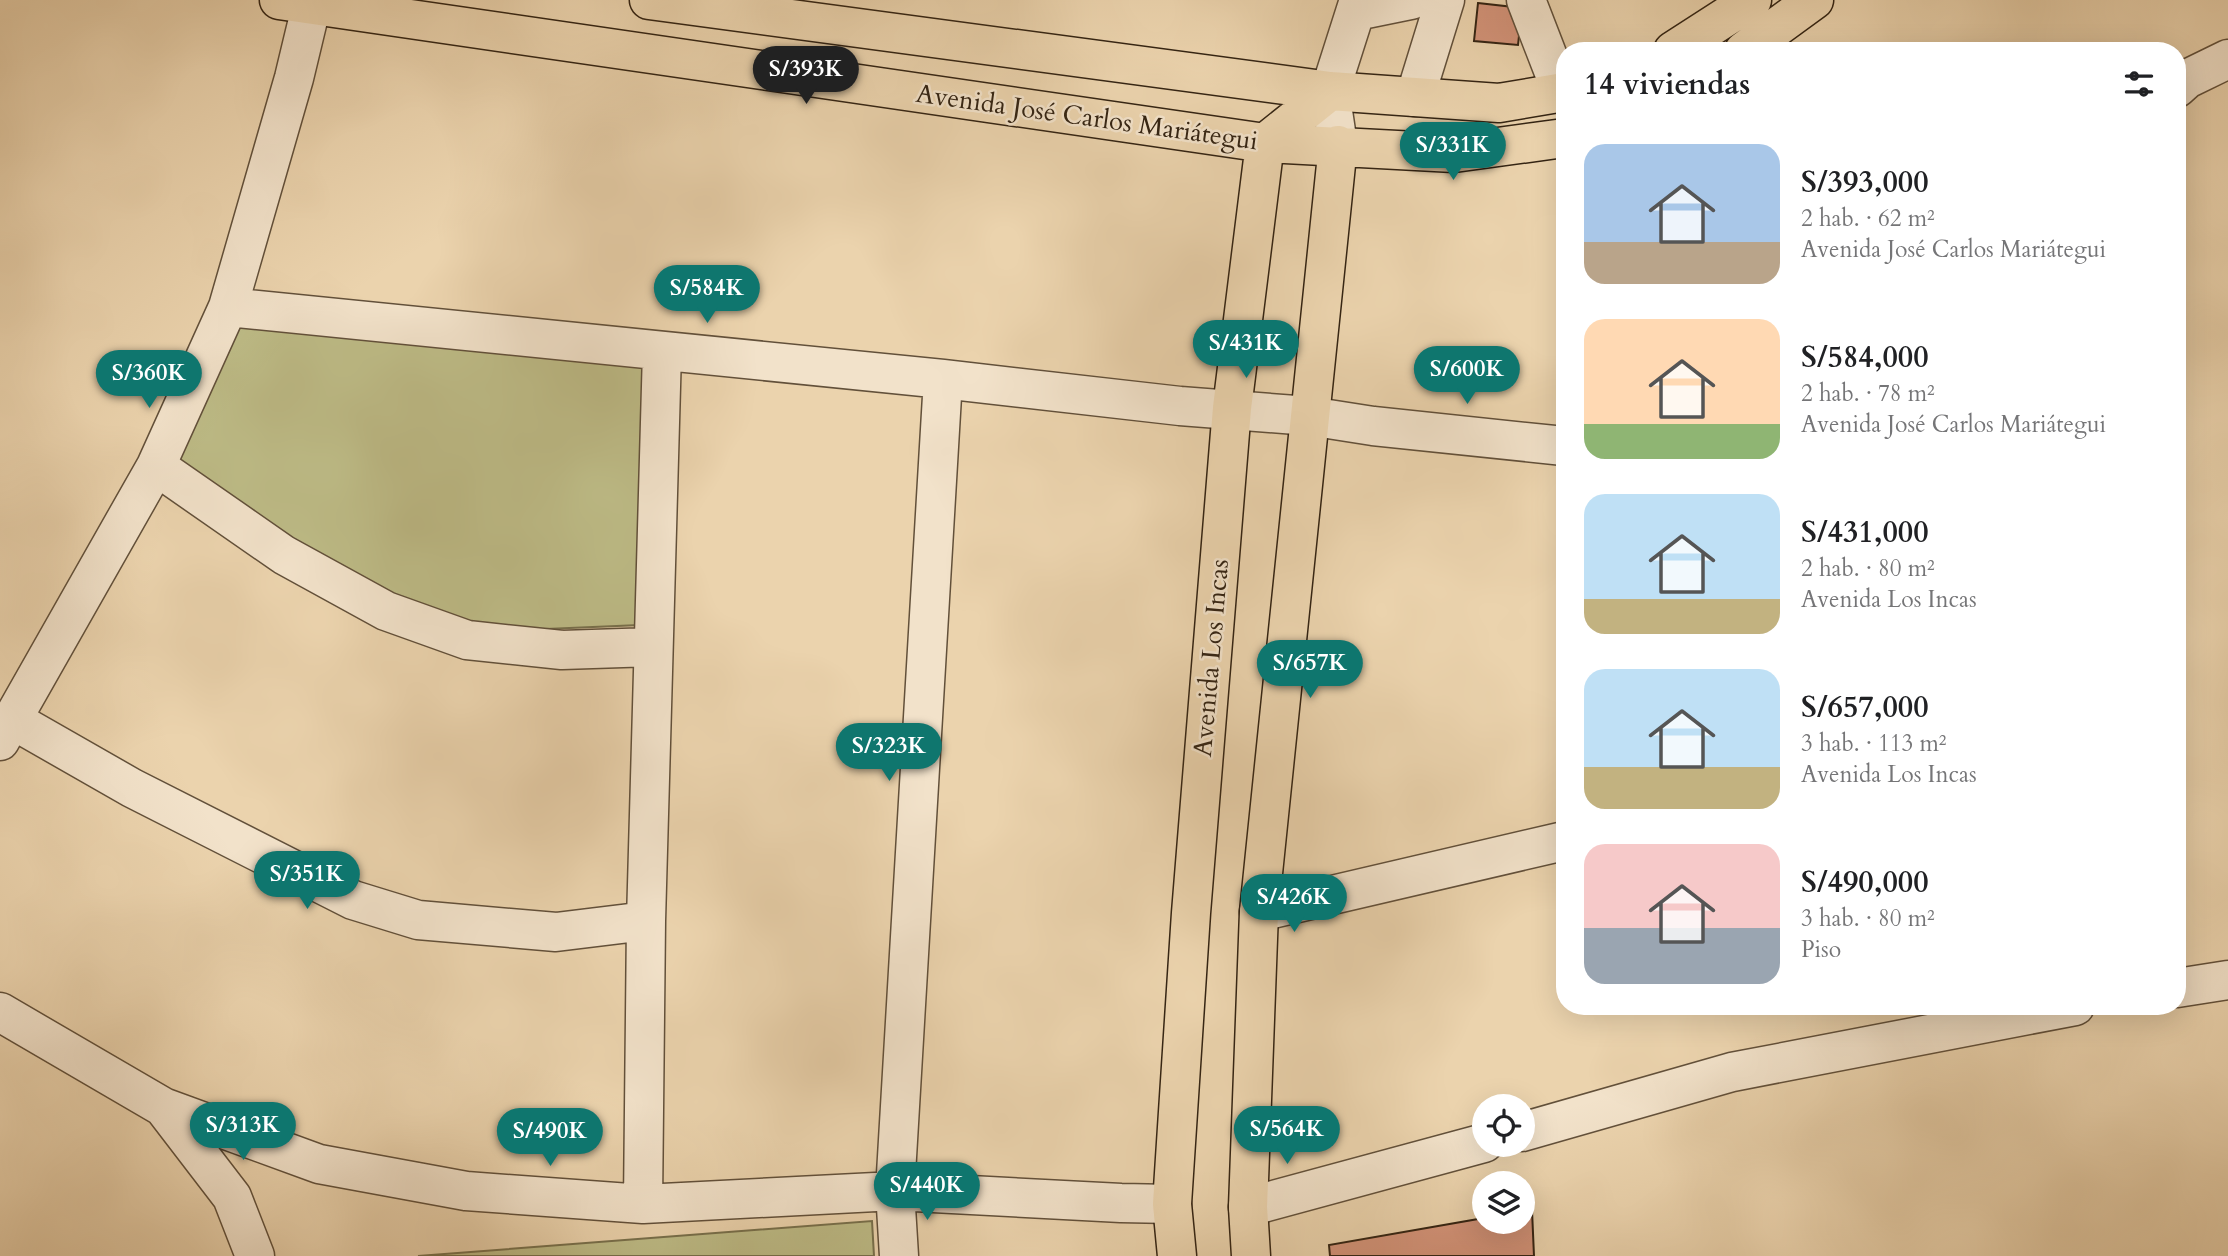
<!DOCTYPE html>
<html lang="es">
<head>
<meta charset="utf-8">
<style>
	body { margin:0; font-family:Cardo,serif; background:#f2f2f2; color:#202124; height:100vh; display:flex; flex-direction:column; font-size:26px; white-space:nowrap }
	* { box-sizing:border-box; margin:0 }
	p { font-size:23px; color:#757577 }
	.icon { flex:none; width:38px; height:38px; fill:none; stroke:currentColor; stroke-width:2; stroke-linecap:round; stroke-linejoin:round }
	.map { position:relative; flex:1; overflow:hidden }
	.side { position:absolute; left:1556px; top:42px; width:630px; height:973px; display:flex; flex-direction:column; background:#fff; border-radius:28px; box-shadow:0 7px 28px #0002 }
	.side>* { flex:none }
	.buttons { position:absolute; left:1472px; top:1094px; display:grid; gap:14px }
	.buttons a { display:grid; place-items:center; width:63px; height:63px; border-radius:50%; background:#fff; box-shadow:0 7px 28px #0002; font-size:35px }
	.price { position:absolute; translate:-50% -60px; padding:0 16px; border-radius:24px; background:#0f766e; color:#fff; font-size:23px; line-height:46px; filter:drop-shadow(0 2px 4px #0008) }
	.price::after { content:''; position:absolute; left:50%; top:42px; width:21px; height:16px; margin-left:-10px; background:inherit; clip-path:polygon(0 0,100% 0,50% 100%) }
	.price.selected { background:#222; color:#fff }
	ul { padding:0; list-style:none }
	li { display:flex; align-items:center; gap:21px; height:175px; padding:0 28px }
	li span { display:grid; place-items:center; flex:none; width:196px; height:140px; border-radius:21px; color:#555 }
	li>.icon { margin-inline-start:auto }
	span .icon { width:84px; height:84px; fill:#fffc; stroke-width:1 }
	li b { font-size:30px }
	h2 { display:flex; justify-content:space-between; align-items:center; height:84px; padding:0 28px; font-size:30px }
	.map>svg:first-child { display:block }
</style>
</head>
<body>
<div class="map">
<svg width="2228" height="1256" viewBox="0 0 2228 1256">
	<rect width="100%" height="100%" fill="#ebd3ad"/>
	<filter id="stains"><feTurbulence type="fractalNoise" baseFrequency=".00286" numOctaves="4"/><feColorMatrix values="0 0 0 0 .2 0 0 0 0 .09 0 0 0 0 .02 0 0 0 .5 -.17"/></filter>
	<radialGradient id="worn" r=".72"><stop offset=".6" stop-color="#630" stop-opacity="0"/><stop offset="1" stop-color="#630" stop-opacity=".3"/></radialGradient>
	<path fill="#bdbb86" stroke="#78704c" stroke-width="2" d="M239,314L651,361L640,625L522,630L456,620L375,588L279,535L169,460Z
		M872,1221L874,1256H418Z"/>
	<path fill="#d39379" stroke="#342413" stroke-width="2" d="M1478,3L1522,8L1518,45L1474,41Z
		M1532,1210L1534,1256H1330L1329,1245L1484,1218V1222H1522V1212Z"/>
	<g fill="none" stroke-linecap="round" stroke-linejoin="round">
		<g stroke="#62503a" stroke-width="41">
			<path id="minor" d="M1526,0L1562,93
				M1357,11L1411,0
				M2177,88L2187,79L2228,59
				M1415,97L1445,0
				M1338,145L1330,91L1359,0
				M228,307L943,379L1180,406L1309,416L1373,426L1564,446
				M156,466L284,555L386,611L467,640L562,650L653,647
				M13,720L132,788L353,900L418,920L556,932L646,921
				M0,741L156,466L228,307L294,78L312,3
				M1259,912L1564,841
				M2177,988L2228,980
				M0,1012L163,1107L319,1164L466,1191L643,1204L895,1191L1121,1203L1172,1204
				M163,1107L232,1197L255,1256
				M1522,1132L1732,1072L2075,1006
				M643,1204L646,921L662,351
				M1248,1207L1484,1143
				M899,1256L895,1191L943,379"/>
		</g>
		<g stroke="#342413" stroke-width="41">
			<path id="major" d="M279,0L1265,143L1454,153L1564,138
				M649,0L1330,91L1499,103L1564,92
				M1673,51L1752,0
				M1744,51L1814,0
				M1177,1256L1172,1204L1191,913L1232,408L1265,143L1330,91
				M1251,1256L1248,1207L1259,912L1338,145"/>
		</g>
		<use href="#minor" stroke="#f2e2ca" stroke-width="38"/>
		<use href="#major" stroke="#ebd3ad" stroke-width="38"/>
	</g>
	<g text-anchor="middle" dominant-baseline="central" stroke-width="5" stroke-linejoin="round" paint-order="stroke">
		<g font-size="26" fill="#342413" stroke="#f2e2ca">
			<text transform="translate(1087 117) rotate(8)">Avenida José Carlos Mariátegui</text>
			<text transform="translate(1211 658) rotate(-85)">Avenida Los Incas</text>
		</g>
	</g>
	<rect width="100%" height="100%" filter="url(#stains)"/>
	<rect width="100%" height="100%" fill="url(#worn)"/>
</svg>
<div class="buttons">
<a><svg class="icon" aria-label="locate" viewBox="0 0 24 24"><circle cx="12" cy="12" r="6"/><path d="M12 2v4M12 18v4M2 12h4M18 12h4"/></svg></a>
<a><svg class="icon" aria-label="layers" viewBox="0 0 24 24"><path d="M12 4l9 5-9 5-9-5zM3 14l9 5 9-5"/></svg></a>
</div>
<b class="price selected" style="left:806px;top:106px">S/393K</b>
<b class="price" style="left:1453px;top:182px">S/331K</b>
<b class="price" style="left:707px;top:325px">S/584K</b>
<b class="price" style="left:1246px;top:380px">S/431K</b>
<b class="price" style="left:1467px;top:406px">S/600K</b>
<b class="price" style="left:149px;top:410px">S/360K</b>
<b class="price" style="left:1310px;top:700px">S/657K</b>
<b class="price" style="left:889px;top:783px">S/323K</b>
<b class="price" style="left:307px;top:911px">S/351K</b>
<b class="price" style="left:1294px;top:934px">S/426K</b>
<b class="price" style="left:243px;top:1162px">S/313K</b>
<b class="price" style="left:1287px;top:1166px">S/564K</b>
<b class="price" style="left:550px;top:1168px">S/490K</b>
<b class="price" style="left:927px;top:1222px">S/440K</b>
<section class="side">
<h2>14 viviendas<svg class="icon" aria-label="filters" viewBox="0 0 24 24"><path d="M4 7h16M4 17h16"/><circle cx="9" cy="7" r="2"/><circle cx="15" cy="17" r="2"/></svg></h2>
<ul>
<li><span style="background:linear-gradient(#a9c7e8 70%,#b9a48a 0)"><svg class="icon" aria-label="home" viewBox="0 0 24 24"><path d="M3 11l9-7 9 7M6 9v11h12V9"/></svg></span><div><b>S/393,000</b><p>2 hab. · 62 m²</p><p>Avenida José Carlos Mariátegui</p></div></li>
<li><span style="background:linear-gradient(#ffd9b3 75%,#8fb573 0)"><svg class="icon" aria-label="home" viewBox="0 0 24 24"><path d="M3 11l9-7 9 7M6 9v11h12V9"/></svg></span><div><b>S/584,000</b><p>2 hab. · 78 m²</p><p>Avenida José Carlos Mariátegui</p></div></li>
<li><span style="background:linear-gradient(#bfe0f5 75%,#c2b280 0)"><svg class="icon" aria-label="home" viewBox="0 0 24 24"><path d="M3 11l9-7 9 7M6 9v11h12V9"/></svg></span><div><b>S/431,000</b><p>2 hab. · 80 m²</p><p>Avenida Los Incas</p></div></li>
<li><span style="background:linear-gradient(#bfe0f5 70%,#c2b280 0)"><svg class="icon" aria-label="home" viewBox="0 0 24 24"><path d="M3 11l9-7 9 7M6 9v11h12V9"/></svg></span><div><b>S/657,000</b><p>3 hab. · 113 m²</p><p>Avenida Los Incas</p></div></li>
<li><span style="background:linear-gradient(#f6c9c9 60%,#9aa5b1 0)"><svg class="icon" aria-label="home" viewBox="0 0 24 24"><path d="M3 11l9-7 9 7M6 9v11h12V9"/></svg></span><div><b>S/490,000</b><p>3 hab. · 80 m²</p><p>Piso</p></div></li>
</ul>
</section>
</div>
</body>
</html>
